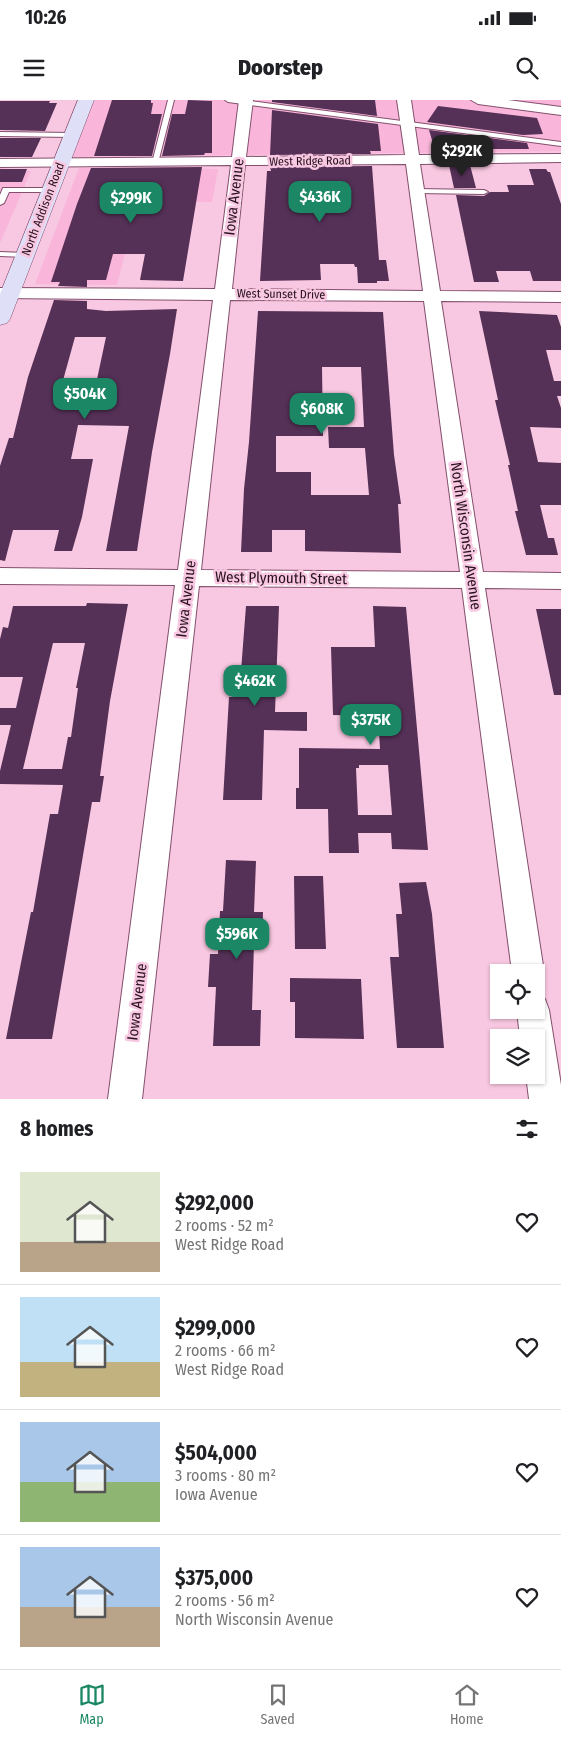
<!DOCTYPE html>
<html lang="en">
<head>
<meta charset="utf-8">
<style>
	body { margin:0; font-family:"Fira Sans Condensed",sans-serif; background:#f2f2f2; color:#202124; height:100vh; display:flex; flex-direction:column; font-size:19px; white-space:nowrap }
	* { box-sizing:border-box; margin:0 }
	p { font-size:16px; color:#757577 }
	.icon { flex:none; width:28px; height:28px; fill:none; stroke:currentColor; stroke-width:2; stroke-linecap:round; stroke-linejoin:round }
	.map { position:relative; height:999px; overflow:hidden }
	.sheet { display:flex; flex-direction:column; background:#fff; flex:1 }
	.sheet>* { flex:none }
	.controls { position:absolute; left:490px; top:864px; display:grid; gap:10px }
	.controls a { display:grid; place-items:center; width:55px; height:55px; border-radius:0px; background:#fff; box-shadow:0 1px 4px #0004; font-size:25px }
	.price { position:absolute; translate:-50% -42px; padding:0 11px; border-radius:10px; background:#1b8764; color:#fff; font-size:16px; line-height:32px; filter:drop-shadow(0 1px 2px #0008) }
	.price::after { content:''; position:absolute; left:50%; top:30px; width:15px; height:11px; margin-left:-8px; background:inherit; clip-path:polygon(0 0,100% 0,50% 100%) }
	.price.on { background:#222; color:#fff }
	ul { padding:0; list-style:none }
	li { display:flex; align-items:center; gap:15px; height:125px; padding:0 20px }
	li+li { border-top:1px solid #e0e0e0 }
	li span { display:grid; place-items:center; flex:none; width:140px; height:100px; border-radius:0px; color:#555 }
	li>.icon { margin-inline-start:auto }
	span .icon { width:60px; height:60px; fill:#fffc; stroke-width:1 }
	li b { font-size:21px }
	h2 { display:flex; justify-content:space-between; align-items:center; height:60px; padding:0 20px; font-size:21px }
	.status { display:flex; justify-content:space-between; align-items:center; height:35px; padding:0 25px; background:#fff; direction:ltr }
	.status svg { height:14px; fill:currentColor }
	header { display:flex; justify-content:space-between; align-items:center; height:65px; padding:0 20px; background:#fff; font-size:22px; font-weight:800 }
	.tabs { display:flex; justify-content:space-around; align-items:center; height:70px; border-top:1px solid #e0e0e0; background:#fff; font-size:14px; color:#757577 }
	.tabs a { display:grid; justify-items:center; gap:2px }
	.tabs .on { color:#1b8764 }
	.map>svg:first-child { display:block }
</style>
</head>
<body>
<div class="status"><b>10:26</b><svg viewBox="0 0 49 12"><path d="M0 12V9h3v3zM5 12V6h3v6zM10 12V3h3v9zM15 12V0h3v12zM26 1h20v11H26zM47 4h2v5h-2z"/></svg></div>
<header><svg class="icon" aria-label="menu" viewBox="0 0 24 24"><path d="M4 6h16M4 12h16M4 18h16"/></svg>Doorstep<svg class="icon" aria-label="search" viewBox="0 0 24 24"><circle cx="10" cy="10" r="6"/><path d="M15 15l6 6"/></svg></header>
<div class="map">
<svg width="561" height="999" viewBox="0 0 561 999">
	<rect width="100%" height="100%" fill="#f8c7e1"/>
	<path fill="#f9b6da" d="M90,0H168L151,56L72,57Z
		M174,0H561V51L162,56Z
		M0,68L31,71L0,143Z
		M79,68H145L218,69L212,102H138L117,185L35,184Z"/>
	<path fill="#553057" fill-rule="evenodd" d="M112,0H151V3H153L151,14H162L152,56H94Z
		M188,0L212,1V53H205L204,55L162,56L172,14H185Z
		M272,0H375L377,16L272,2Z
		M0,1H50L49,3H57L45,31L0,30Z
		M438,6L537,18L543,34L523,35L427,22Z
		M272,10L378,24L381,51H370L371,54L270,55Z
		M429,30L527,43L529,49H466V53H447L446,50H435Z
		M0,38H41L32,57H0Z
		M449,65H470L476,88H454Z
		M372,66L379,160H386L389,181H377V183H358L357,167H355L354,164H320L321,180L260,181L267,71H271L270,67Z
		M202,67L183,181L140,180L145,154H113L106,180H87V187L58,186L60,182H51L77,104L91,68Z
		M0,69H27L22,82H0Z
		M529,69H546L548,72H550L561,104V181H533L530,171H496L499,182H474L456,95L484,96L490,92H509L507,85H534Z
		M54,200L87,201V209L106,211L177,209L170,254L152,352L137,451H106L129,326L78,325L71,359H93L82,417L72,451H54L59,430H13L5,461L0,460V366L9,338H13L28,277ZM75,237H106L96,284H62Z
		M258,211L383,212L394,355L401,404H398L401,453L305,451V430H272V452H241L244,389L249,342ZM322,267H361L364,327H328L329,348H365L369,395H311V372H276V336H323Z
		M479,211L557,215L561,227V250H546L554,281H561V296H557L561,308V328L530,327L538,362L561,363V405H540L548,438H554L558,455H526L515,411H518L508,365H510L495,300H498Z
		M87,503L128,504L110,601L100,676H104L100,702H92L52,939H6L31,812H33L50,714H58L63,685L0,684V671L11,625H0V608H16L23,577H0V539L3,527L8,528L13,506H86ZM53,543H85L76,588H78L71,637H68L62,669H23Z
		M246,506H279L275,612H307V631L264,630L262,700H223L229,597H239Z
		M373,506L406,507L428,750L392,749L391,733H358L359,753H329L328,709H296V688H299V648L380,649L378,616L333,615L331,547H375ZM359,665H388L392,715H358L356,668H359Z
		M536,509H561V595H554Z
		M226,760L256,761L254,812H263L262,843H254L252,910H261L260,946H213L216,887H208L210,854H218L220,811H223Z
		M294,776H323L326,849H295Z
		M426,782L432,814L444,948H397L390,857H399L396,814H402L399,783Z
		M290,878L361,879L364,939L295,938V902H290Z"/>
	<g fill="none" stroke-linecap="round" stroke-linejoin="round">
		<g stroke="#834f6c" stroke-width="2">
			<path id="lane" d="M168,0H174L158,63L155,65L152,63Z
				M225,0H242L561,42V46L228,2Z
				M0,32L72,33L75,35L72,37L0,36Z
				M3,88H50L54,90L50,92H9L4,103L0,105V95Z
				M414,89L484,90L488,92L484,94L417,93H414Z
				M0,152L25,153L29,155L25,157L0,156Z"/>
		</g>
		<g stroke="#834f6c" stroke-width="2">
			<path id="street" d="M239,0H253L246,57L405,55L397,0H411L419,55L561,54V62L420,64L440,191L561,192V202L441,201L483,472L561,473V489L485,488L544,872L539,882L536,883V872H512L462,488L199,486L142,999H108L175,485L0,484V468L178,470L213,200L0,198V188L215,189L231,65L0,67V59L232,57ZM406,64L423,191L232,189L245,65ZM230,200L424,201L460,472L201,470Z
				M471,0H508L561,7V15L478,4Z
				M536,896L545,899L549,910L561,985V999H529L526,975H536V938H520L517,910H536Z"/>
		</g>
		<g stroke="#834f6c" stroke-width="1">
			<path id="secondary" d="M78,0H94L10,219L7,223L0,225V194Z"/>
		</g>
		<use href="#lane" fill="#fff" fill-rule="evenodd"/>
		<use href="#street" fill="#fff" fill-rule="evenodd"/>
		<use href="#secondary" fill="#e0dff8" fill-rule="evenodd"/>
	</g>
	<g text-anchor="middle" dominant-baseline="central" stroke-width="5" stroke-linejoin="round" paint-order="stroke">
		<g font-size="12" fill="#26111d" stroke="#f8c7e1">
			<text transform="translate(310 61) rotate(-1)">West Ridge Road</text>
			<text transform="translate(43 109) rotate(-69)">North Addison Road</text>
			<text transform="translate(281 194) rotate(1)">West Sunset Drive</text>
		</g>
		<g font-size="15" fill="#26111d" stroke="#f8c7e1">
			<text transform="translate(234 97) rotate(-83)">Iowa Avenue</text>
			<text transform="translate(466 436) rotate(82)">North Wisconsin Avenue</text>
			<text transform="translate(281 478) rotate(1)">West Plymouth Street</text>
			<text transform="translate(186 499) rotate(-83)">Iowa Avenue</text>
			<text transform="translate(137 902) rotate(-83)">Iowa Avenue</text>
		</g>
	</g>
</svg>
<div class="controls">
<a><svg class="icon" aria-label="locate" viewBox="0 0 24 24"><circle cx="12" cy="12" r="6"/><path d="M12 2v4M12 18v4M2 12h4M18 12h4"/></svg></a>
<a><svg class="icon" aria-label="layers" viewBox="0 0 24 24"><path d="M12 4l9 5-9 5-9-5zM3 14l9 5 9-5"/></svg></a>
</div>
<b class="price on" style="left:462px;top:77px">$292K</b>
<b class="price" style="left:320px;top:123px">$436K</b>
<b class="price" style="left:131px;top:124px">$299K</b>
<b class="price" style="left:85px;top:320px">$504K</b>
<b class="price" style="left:322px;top:335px">$608K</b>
<b class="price" style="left:255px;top:607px">$462K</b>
<b class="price" style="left:371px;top:646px">$375K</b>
<b class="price" style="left:237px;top:860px">$596K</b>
</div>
<section class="sheet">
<h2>8 homes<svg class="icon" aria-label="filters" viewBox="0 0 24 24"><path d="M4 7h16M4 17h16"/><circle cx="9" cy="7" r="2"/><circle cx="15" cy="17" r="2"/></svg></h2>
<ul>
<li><span style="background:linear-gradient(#dfe7d0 70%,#b9a48a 0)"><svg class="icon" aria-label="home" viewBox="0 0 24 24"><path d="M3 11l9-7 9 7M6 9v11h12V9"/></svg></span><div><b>$292,000</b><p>2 rooms · 52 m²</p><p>West Ridge Road</p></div><svg class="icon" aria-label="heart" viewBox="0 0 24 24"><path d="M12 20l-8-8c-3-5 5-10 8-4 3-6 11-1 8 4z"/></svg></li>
<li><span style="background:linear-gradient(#bfe0f5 65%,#c2b280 0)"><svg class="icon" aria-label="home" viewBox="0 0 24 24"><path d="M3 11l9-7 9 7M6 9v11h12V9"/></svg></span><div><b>$299,000</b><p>2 rooms · 66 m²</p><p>West Ridge Road</p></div><svg class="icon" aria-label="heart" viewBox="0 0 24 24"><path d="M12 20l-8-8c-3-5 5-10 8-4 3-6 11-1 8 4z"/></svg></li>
<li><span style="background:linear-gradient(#a9c7e8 60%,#8fb573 0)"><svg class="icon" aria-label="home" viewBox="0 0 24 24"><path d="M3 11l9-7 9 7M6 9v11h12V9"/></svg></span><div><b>$504,000</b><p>3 rooms · 80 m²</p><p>Iowa Avenue</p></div><svg class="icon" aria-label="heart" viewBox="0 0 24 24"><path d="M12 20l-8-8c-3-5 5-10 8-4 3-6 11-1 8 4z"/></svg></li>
<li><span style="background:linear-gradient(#a9c7e8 60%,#b9a48a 0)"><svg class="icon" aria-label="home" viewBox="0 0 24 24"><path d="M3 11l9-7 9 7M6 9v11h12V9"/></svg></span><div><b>$375,000</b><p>2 rooms · 56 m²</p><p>North Wisconsin Avenue</p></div><svg class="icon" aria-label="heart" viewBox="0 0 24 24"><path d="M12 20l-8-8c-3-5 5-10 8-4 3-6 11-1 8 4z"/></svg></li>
</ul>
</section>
<nav class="tabs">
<a class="on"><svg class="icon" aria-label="map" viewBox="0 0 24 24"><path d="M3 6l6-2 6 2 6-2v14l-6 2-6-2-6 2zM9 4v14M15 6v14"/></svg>Map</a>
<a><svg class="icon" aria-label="saved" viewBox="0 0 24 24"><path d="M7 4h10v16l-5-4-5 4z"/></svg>Saved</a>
<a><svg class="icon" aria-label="home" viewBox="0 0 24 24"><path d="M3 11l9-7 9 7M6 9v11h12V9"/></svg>Home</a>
</nav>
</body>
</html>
